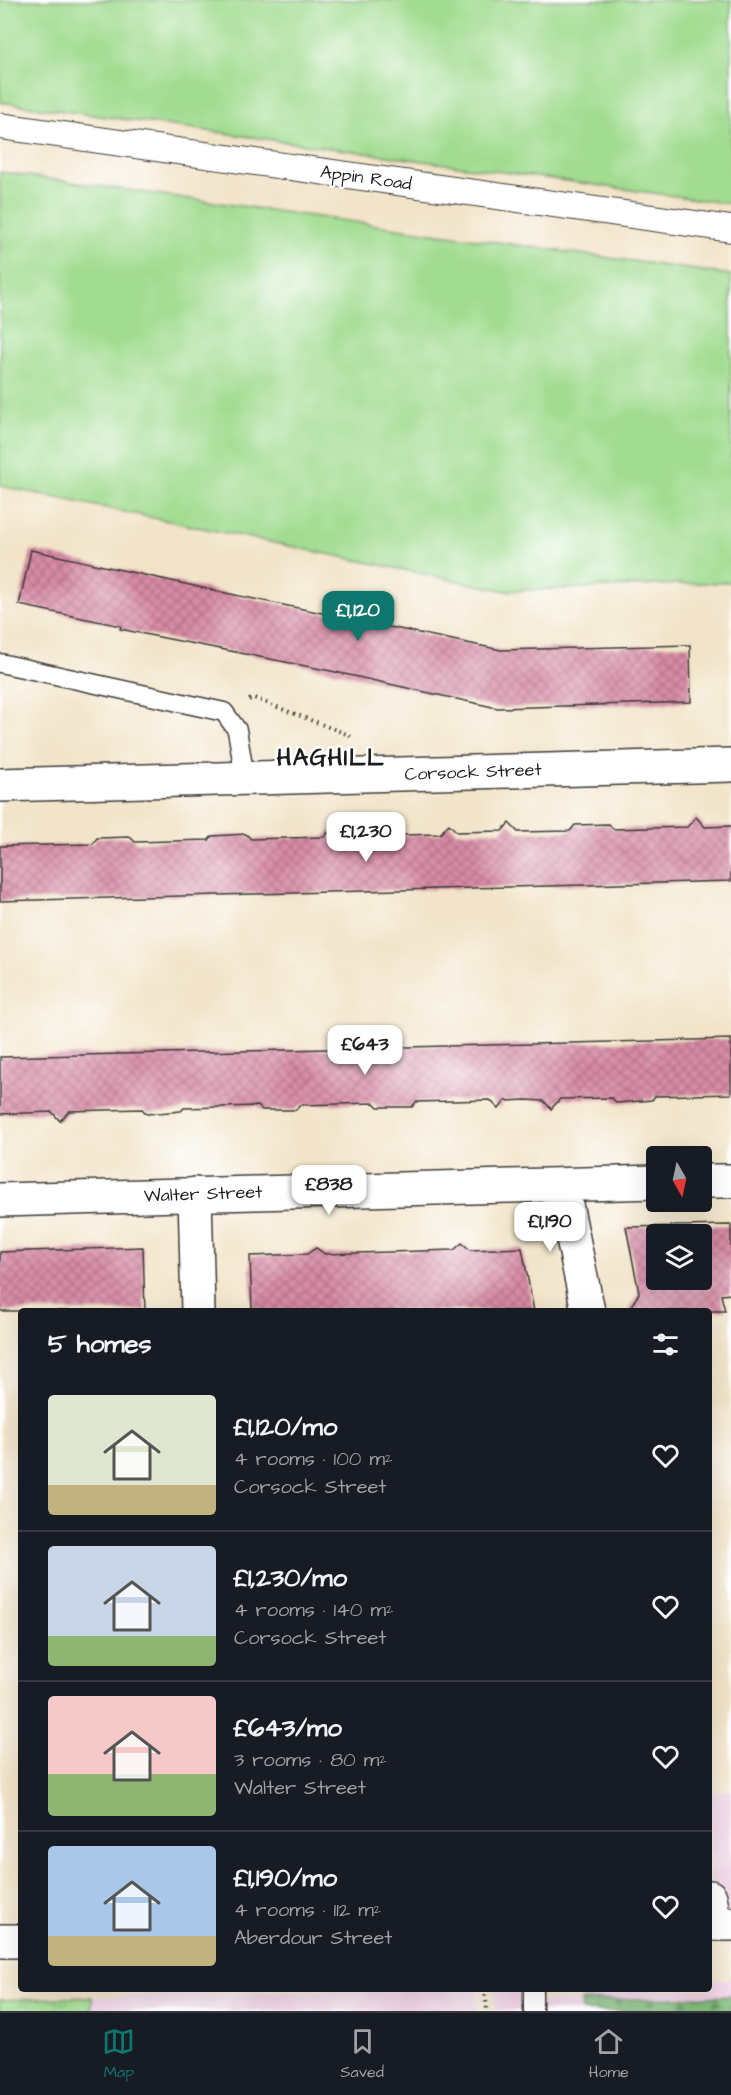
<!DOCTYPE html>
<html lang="en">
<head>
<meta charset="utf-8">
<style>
	body { margin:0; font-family:"Architects Daughter",sans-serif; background:#20242c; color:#f1f3f6; height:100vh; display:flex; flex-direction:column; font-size:22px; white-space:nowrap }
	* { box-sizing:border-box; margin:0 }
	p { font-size:20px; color:#9ea1a6 }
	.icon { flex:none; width:33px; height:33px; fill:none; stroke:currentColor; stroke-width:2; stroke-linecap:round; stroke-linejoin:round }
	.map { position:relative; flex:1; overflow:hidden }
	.drawer { position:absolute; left:18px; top:1308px; width:694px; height:684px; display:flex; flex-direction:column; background:#171b24; border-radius:6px; box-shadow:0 6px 24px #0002 }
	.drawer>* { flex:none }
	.needle { width:39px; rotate:171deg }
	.controls { position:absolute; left:646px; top:1146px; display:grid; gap:12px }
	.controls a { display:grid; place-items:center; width:66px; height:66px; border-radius:6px; background:#171b24; box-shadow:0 6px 24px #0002; font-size:30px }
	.price { position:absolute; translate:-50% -51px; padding:0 14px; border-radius:12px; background:#fff; color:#222; font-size:20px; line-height:39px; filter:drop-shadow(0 2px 3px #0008) }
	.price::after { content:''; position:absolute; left:50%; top:36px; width:18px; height:14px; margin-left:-9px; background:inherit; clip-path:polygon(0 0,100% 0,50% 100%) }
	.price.active { background:#0f766e; color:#fff }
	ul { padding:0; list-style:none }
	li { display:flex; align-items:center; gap:18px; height:150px; padding:0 30px }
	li+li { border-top:2px solid #363941 }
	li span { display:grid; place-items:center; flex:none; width:168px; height:120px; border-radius:6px; color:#555 }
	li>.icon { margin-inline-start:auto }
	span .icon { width:72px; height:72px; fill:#fffc; stroke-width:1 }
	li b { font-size:26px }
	h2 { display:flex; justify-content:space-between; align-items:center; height:72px; padding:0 30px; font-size:26px }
	.dock { display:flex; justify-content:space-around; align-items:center; height:84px; border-top:2px solid #363941; background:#171b24; font-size:16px; color:#9ea1a6 }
	.dock a { display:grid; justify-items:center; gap:3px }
	.dock .active { color:#0f766e }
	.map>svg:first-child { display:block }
</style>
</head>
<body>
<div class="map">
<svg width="731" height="2011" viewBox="0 0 731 2011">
	<defs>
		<pattern id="forest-firs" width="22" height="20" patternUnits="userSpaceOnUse" patternTransform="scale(1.5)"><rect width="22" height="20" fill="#80bc7a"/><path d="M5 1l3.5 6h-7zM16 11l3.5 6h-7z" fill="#689863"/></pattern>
		<pattern id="park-tufts" width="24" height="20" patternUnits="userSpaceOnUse" patternTransform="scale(1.5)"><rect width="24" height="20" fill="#a1dc90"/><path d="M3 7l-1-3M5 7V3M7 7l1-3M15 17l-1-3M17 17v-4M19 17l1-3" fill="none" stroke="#8abc7c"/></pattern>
		<pattern id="building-cross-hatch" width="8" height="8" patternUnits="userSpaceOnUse" patternTransform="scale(1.5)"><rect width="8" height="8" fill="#d98ba6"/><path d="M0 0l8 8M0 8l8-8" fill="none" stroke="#af7186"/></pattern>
	</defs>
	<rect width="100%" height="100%" fill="#fff"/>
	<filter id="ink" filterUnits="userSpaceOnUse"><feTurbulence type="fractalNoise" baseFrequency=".0167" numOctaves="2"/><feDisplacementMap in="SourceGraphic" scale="12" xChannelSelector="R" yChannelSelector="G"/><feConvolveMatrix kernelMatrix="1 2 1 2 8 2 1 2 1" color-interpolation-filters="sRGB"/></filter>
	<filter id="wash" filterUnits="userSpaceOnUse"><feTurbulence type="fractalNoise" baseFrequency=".008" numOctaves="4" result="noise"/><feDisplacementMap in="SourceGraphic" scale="24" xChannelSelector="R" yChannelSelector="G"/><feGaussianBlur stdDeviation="1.35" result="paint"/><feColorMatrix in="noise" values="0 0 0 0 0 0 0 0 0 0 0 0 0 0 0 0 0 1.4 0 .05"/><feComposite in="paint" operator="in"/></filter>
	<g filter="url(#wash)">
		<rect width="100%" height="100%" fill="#f2e4c9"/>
		<path fill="#f0d0e5" d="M731,1790V1924L710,1925V1792Z
			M710,1979H731V2011H496L494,1989H516L522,2001H580V1989H710Z
			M399,1989H477L478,2011H92V1997Z"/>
		<path fill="#a1dc90" stroke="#5e7c56" stroke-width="1.5" d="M0,0H731V204L0,102Z
			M0,172L731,275V582L506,591L0,486Z"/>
		<path fill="url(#forest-firs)" stroke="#4e6c4b" stroke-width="1.5" d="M731,1996V2011H582L581,2001Z"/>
		<path fill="url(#park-tufts)" stroke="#5e7c56" stroke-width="1.5" d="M92,1997V2011H0V2000Z"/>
		<g id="blocks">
			<path fill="url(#building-cross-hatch)" fill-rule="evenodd" d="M31,550L235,595L501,650L690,645L691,702L497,708L331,671L154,636L120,629L121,626L19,605Z
				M696,817L705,827L731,826V881L0,901V846L93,844L97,838L130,837L135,842L209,840L212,836L246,834L251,839L324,837L329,832H363L367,836L440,834L449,824L457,832L502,831L509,823L518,832L570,831L575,825L609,824L613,829L687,827Z
				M731,1039V1094L655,1096L652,1100L617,1103L612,1098L560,1099L551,1109L544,1101L526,1100L505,1101L499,1109L490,1100L416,1102L412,1107H378L374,1103L300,1105L296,1110H262L258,1106L184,1108L181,1111L147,1114L142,1109L69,1111L60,1121L52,1112L0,1114V1057Z
				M731,1225V1294L721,1295L725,1311H628L639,1293L626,1227ZM657,1234H702V1280H657Z
				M462,1243L470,1250L522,1248L534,1311H252L250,1256L307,1254L316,1248L325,1254L454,1250Z
				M143,1247L145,1311H0V1252Z"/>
		</g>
	</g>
	<g filter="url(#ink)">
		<use href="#blocks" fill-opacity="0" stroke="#3c3a36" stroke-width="1.5"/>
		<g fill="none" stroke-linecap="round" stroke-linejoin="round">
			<g stroke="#3c3a36" stroke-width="21">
				<path id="service" d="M0,663L224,712L237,730L245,778
					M533,2011V1989"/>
			</g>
			<g stroke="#3c3a36" stroke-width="28">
				<path id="pedestrian" d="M0,126L731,229"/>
			</g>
			<g stroke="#3c3a36" stroke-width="36">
				<path id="minor" d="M0,785L731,765
					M702,1181H731
					M562,1185L588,1311
					M195,1194L198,1311
					M0,1200L657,1182
					M710,1897L715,1924"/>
			</g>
			<g stroke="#3c3a36" stroke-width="36">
				<path id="primary" d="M710,1924H731
					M0,1941H21"/>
			</g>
			<path stroke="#3c3a36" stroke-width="4" stroke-dasharray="1.5 4.5" stroke-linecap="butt" d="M249,700L254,698L349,735L353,739
				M485,1989L487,2011"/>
			<use href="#service" stroke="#fff" stroke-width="18"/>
			<use href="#pedestrian" stroke="#fff" stroke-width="26"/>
			<use href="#minor" stroke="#fff" stroke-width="33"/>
			<use href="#primary" stroke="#fff" stroke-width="33"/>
		</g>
	</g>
	<g text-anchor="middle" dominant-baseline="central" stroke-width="5" stroke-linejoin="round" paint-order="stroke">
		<g font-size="18" fill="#1c1c1c" stroke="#fff">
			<text transform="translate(366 178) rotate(8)">Appin Road</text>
			<text transform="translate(473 772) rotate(-2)">Corsock Street</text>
			<text transform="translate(203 1194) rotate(-2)">Walter Street</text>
		</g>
		<g font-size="24" font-weight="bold" letter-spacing="1.5" fill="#1c1c1c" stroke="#fff">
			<text x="331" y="758">HAGHILL</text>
		</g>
	</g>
</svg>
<div class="controls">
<a><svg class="needle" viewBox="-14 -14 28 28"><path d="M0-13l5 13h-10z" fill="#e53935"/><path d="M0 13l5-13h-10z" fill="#9ea1a6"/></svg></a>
<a><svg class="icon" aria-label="layers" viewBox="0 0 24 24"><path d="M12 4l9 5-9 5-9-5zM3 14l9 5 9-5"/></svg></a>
</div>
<b class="price active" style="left:358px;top:642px">£1,120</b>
<b class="price" style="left:366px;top:863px">£1,230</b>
<b class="price" style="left:365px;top:1076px">£643</b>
<b class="price" style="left:329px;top:1216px">£838</b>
<b class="price" style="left:550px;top:1253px">£1,190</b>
<section class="drawer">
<h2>5 homes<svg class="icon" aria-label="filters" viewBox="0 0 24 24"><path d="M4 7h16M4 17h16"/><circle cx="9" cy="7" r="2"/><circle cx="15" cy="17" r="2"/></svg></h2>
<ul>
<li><span style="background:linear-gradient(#dfe7d0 75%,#c2b280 0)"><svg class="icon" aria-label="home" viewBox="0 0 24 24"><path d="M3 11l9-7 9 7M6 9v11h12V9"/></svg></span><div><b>£1,120/mo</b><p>4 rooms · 100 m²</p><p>Corsock Street</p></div><svg class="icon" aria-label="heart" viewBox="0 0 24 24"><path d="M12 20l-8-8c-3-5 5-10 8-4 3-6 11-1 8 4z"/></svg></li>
<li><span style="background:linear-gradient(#c9d6e8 75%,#8fb573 0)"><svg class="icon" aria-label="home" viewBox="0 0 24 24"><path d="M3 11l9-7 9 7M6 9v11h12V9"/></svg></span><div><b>£1,230/mo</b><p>4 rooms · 140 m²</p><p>Corsock Street</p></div><svg class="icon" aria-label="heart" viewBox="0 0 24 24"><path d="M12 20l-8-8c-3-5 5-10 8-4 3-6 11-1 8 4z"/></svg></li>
<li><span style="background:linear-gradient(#f6c9c9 65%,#8fb573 0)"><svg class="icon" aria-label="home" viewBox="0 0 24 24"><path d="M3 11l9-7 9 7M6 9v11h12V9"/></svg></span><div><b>£643/mo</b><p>3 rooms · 80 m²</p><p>Walter Street</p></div><svg class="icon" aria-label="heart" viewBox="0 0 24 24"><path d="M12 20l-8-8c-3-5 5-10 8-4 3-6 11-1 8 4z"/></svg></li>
<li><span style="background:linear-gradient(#a9c7e8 75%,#c2b280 0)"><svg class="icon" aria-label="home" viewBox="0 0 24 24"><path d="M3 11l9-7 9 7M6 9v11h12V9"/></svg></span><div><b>£1,190/mo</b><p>4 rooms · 112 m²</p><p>Aberdour Street</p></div><svg class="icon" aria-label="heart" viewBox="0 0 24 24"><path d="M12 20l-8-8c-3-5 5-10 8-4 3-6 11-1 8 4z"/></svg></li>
</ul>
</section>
</div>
<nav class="dock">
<a class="active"><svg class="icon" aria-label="map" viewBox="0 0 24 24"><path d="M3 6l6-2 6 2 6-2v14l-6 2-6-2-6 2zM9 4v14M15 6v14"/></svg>Map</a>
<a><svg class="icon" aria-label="saved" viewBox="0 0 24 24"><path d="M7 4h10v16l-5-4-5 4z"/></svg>Saved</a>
<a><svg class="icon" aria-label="home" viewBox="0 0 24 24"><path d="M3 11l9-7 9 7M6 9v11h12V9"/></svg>Home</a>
</nav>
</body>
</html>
